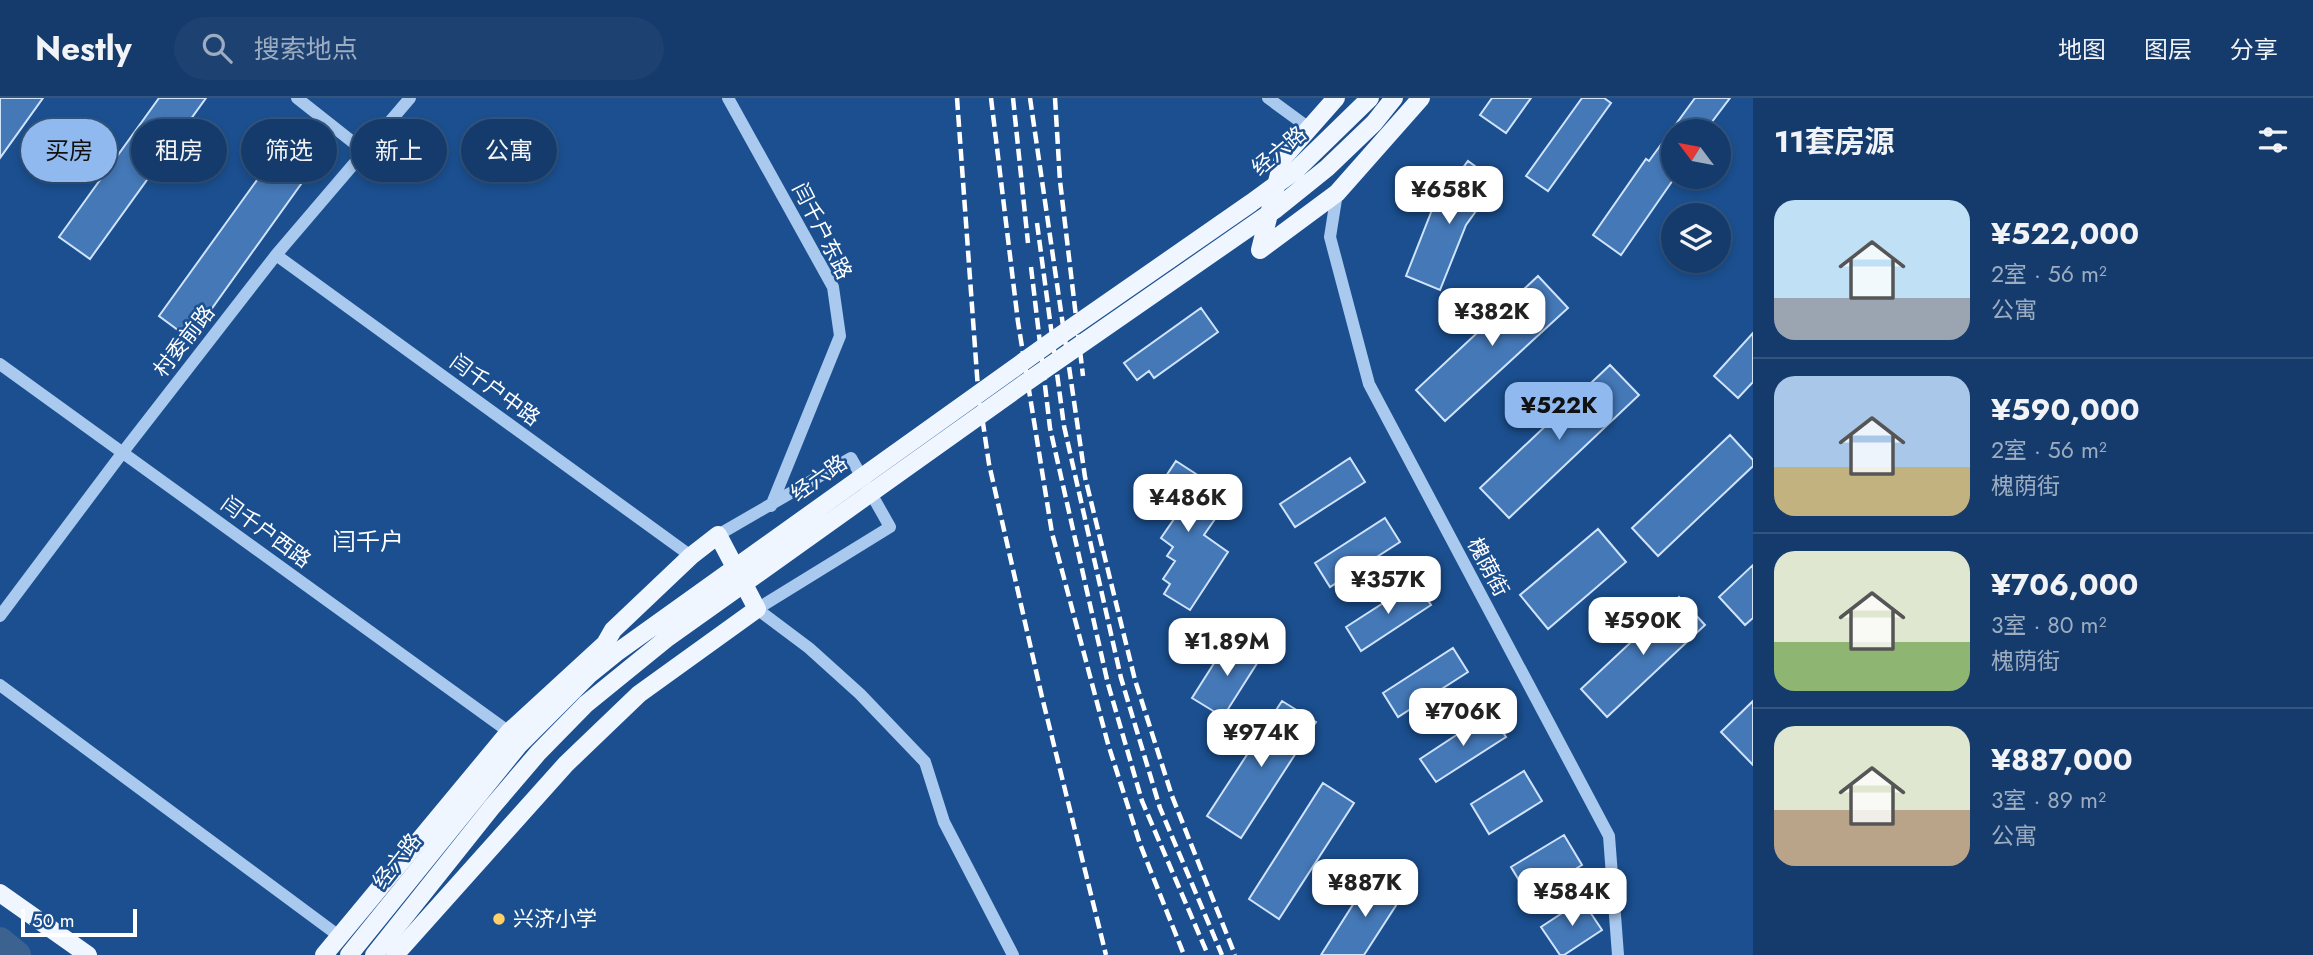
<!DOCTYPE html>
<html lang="zh">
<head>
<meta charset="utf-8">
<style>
	body { margin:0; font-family:Jost,"Noto Sans SC",sans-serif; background:#1d4271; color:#f1f3f6; height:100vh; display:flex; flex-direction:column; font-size:26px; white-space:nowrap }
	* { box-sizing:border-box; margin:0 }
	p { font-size:23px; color:#9dadc1 }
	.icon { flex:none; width:38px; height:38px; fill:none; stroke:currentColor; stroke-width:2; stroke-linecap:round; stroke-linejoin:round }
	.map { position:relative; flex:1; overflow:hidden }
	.panel { display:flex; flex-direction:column; background:#143b6b; width:560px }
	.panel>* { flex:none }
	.guide { position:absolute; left:21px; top:21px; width:665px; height:63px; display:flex; gap:14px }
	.needle { width:46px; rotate:302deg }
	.tools { position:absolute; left:1661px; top:21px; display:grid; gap:14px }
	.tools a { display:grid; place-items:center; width:70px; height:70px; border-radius:50%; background:#143b6b; box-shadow:0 4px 10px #0003,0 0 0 2px #33557e; font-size:35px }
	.scale { position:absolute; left:21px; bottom:18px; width:116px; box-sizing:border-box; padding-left:7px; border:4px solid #fff; border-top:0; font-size:19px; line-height:24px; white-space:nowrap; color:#fff; -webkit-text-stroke:5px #1b4f8f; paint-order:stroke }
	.price { position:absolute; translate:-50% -60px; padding:0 16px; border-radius:14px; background:#fff; color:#222; font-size:23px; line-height:46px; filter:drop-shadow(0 2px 4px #0008) }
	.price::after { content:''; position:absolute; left:50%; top:42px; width:21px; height:16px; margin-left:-10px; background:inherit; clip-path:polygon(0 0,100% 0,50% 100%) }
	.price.current { background:#90b9f0; color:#111 }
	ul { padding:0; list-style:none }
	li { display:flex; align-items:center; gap:21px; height:175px; padding:0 21px }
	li+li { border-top:2px solid #33557e }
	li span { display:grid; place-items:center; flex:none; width:196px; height:140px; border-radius:21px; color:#555 }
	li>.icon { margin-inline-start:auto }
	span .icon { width:84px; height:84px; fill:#fffc; stroke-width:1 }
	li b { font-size:30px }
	h2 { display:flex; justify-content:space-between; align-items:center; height:84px; padding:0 21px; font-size:30px }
	.pill { padding:0 24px; border-radius:32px; background:#143b6b; box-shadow:0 4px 10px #0003,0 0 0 2px #33557e; font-size:24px; line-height:63px }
	.pill.current { background:#90b9f0; color:#111 }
	header { display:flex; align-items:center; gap:42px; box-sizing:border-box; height:98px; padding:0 35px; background:#143b6b; border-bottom:2px solid #33557e }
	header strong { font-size:33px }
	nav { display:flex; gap:38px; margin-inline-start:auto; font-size:24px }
	.search { width:490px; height:63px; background:#1d4271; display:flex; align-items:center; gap:18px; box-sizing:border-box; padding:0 24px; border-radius:38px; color:#9dadc1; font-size:26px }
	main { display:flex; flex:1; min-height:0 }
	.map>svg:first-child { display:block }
</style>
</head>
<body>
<header>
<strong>Nestly</strong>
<div class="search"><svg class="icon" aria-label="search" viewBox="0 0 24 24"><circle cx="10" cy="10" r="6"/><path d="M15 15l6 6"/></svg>搜索地点</div>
<nav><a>地图</a><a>图层</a><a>分享</a></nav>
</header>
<main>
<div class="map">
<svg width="1753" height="857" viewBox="0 0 1753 857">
	<rect width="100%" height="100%" fill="#1b4f8f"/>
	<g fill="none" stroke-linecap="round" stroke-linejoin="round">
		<path stroke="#3c6290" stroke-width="28" d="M0,843L17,857"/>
	</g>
	<path fill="#4478b7" stroke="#cfe3fa" stroke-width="2" d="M0,0H43L0,60Z
		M159,0H206L90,161L59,139Z
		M1492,0H1531L1506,35L1480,17Z
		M1582,0H1604L1611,5L1548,93L1526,78Z
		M1695,0H1730L1705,33H1673V82L1621,157L1593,137L1646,61L1649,63Z
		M288,39L319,61L190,241L159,218Z
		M1468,63L1497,84L1466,127L1440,192L1406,178L1432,112Z
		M1538,178L1568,210L1445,323L1416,292Z
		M1201,210L1218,234L1154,280L1149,273L1137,282L1124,265Z
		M1753,235V284L1738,300L1714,278Z
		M1610,267L1639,297L1509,420L1480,390Z
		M1730,337L1753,362V368L1658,458L1632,430Z
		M1350,360L1365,384L1295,429L1280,406Z
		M1176,363L1216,389L1200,411L1215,421L1204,437L1228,454L1190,512L1164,496L1170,486L1163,481L1175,463L1167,458L1173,449L1161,440L1174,421L1149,404Z
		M1385,420L1400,444L1330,489L1315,465Z
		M1598,431L1626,464L1548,531L1520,497Z
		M1753,467V520L1745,527L1719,499Z
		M1416,484L1431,507L1361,553L1346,529Z
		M1679,499L1705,527L1607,619L1581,591Z
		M1230,540L1261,559L1223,619L1192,600Z
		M1453,550L1468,574L1398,619L1383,595Z
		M1282,603L1316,624L1241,740L1207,718Z
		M1753,603V667L1721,634Z
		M1490,615L1506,639L1436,684L1420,661Z
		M1524,673L1542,703L1489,736L1471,706Z
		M1323,685L1354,705L1279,821L1249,801Z
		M1564,737L1582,767L1529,799L1511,769Z
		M1373,775L1404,795L1364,857H1321Z
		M1582,802L1602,832L1564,857H1560L1541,829Z"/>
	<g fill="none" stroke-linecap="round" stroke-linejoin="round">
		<path stroke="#a9c9ee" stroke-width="12" d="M297,0L364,53
			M728,0L833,189L840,238L771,408
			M1268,0L1309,30
			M1337,95L1330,139L1369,286L1609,738L1618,857
			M276,157L691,458
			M0,266L509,634
			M718,437L851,360L890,429L757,511L809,550L860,596L925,664L944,724L1013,857
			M0,518L123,354L276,157L410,0
			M0,587L339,838"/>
		<path stroke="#f0f6ff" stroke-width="18" d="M1260,152L1337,95L1421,0
			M1260,152L1283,60L1336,0
			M0,795L88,857
			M324,857L509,634L605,546L613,532L691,458L718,437L757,511L639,596L566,666L395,857"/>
		<path stroke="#fff" stroke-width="4.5" stroke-dasharray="12 5" stroke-linecap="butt" d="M957,0L978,291L989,366L1042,599L1106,857
			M991,0L1018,224L1052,435L1108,646L1140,746L1184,857
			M1013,0L1028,145
			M1030,0L1085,379L1135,582L1172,698L1235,857
			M1055,0L1060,83L1083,278
			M1037,125L1064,328L1121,580L1160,710L1222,857
			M1031,169L1050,330L1108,586L1142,703L1208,857"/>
		<path stroke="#f0f6ff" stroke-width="18" d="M349,857L518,648L590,576L616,555L1055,241L1251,105L1295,73L1370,0
			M374,857L492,709L538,655L586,606L666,541L1021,288L1276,111L1327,70L1374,25L1394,0"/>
	</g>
	<circle fill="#ffd166" stroke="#1b4f8f" stroke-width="2.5" cx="499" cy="821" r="7"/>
	<g text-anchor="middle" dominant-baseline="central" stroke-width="5" stroke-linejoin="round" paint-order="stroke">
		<g font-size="21" fill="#fff" stroke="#1b4f8f">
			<text transform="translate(1279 53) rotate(-40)">经六路</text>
			<text transform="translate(822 133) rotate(63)">闫千户东路</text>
			<text transform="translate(184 243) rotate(-52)">村委前路</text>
			<text transform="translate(495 292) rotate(36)">闫千户中路</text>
			<text transform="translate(819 380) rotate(-35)">经六路</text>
			<text transform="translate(266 434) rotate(36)">闫千户西路</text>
			<text transform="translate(1488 469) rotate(62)">槐荫街</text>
			<text transform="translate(397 763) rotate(-52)">经六路</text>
		</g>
		<g font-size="21" fill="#fff" stroke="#1b4f8f" text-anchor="start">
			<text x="513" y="821">兴济小学</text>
		</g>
		<g font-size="24" fill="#fff" stroke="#1b4f8f">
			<text x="368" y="443">闫千户</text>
		</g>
	</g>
</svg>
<div class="tools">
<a><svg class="needle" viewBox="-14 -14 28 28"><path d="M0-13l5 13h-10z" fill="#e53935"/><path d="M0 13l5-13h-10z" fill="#9dadc1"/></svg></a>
<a><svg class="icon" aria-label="layers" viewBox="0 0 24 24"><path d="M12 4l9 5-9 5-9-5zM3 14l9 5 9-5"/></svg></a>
</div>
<div class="scale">50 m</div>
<b class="price" style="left:1449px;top:128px">¥658K</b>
<b class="price" style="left:1492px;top:250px">¥382K</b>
<b class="price current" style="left:1559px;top:344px">¥522K</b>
<b class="price" style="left:1188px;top:436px">¥486K</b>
<b class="price" style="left:1388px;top:518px">¥357K</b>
<b class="price" style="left:1643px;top:559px">¥590K</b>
<b class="price" style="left:1227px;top:580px">¥1.89M</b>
<b class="price" style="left:1463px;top:650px">¥706K</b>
<b class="price" style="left:1261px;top:671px">¥974K</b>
<b class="price" style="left:1365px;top:821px">¥887K</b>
<b class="price" style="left:1572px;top:830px">¥584K</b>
<div class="guide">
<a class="pill current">买房</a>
<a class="pill">租房</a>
<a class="pill">筛选</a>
<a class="pill">新上</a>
<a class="pill">公寓</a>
</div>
</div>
<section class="panel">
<h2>11套房源<svg class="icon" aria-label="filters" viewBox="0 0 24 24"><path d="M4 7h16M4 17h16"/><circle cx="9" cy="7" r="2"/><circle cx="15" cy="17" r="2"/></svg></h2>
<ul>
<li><span style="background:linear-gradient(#bfe0f5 70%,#9aa5b1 0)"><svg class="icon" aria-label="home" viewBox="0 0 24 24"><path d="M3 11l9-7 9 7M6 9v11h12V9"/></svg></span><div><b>¥522,000</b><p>2室 · 56 m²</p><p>公寓</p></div></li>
<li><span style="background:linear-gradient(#a9c7e8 65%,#c2b280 0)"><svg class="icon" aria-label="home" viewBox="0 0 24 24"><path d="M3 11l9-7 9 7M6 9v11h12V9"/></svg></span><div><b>¥590,000</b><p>2室 · 56 m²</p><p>槐荫街</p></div></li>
<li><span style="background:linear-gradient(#dfe7d0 65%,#8fb573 0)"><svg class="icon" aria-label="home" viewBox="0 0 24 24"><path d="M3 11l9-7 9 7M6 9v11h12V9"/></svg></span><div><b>¥706,000</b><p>3室 · 80 m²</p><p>槐荫街</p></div></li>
<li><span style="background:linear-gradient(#dfe7d0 60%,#b9a48a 0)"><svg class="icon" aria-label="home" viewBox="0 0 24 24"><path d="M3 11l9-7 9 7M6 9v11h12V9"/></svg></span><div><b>¥887,000</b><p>3室 · 89 m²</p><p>公寓</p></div></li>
</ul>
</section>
</main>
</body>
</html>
